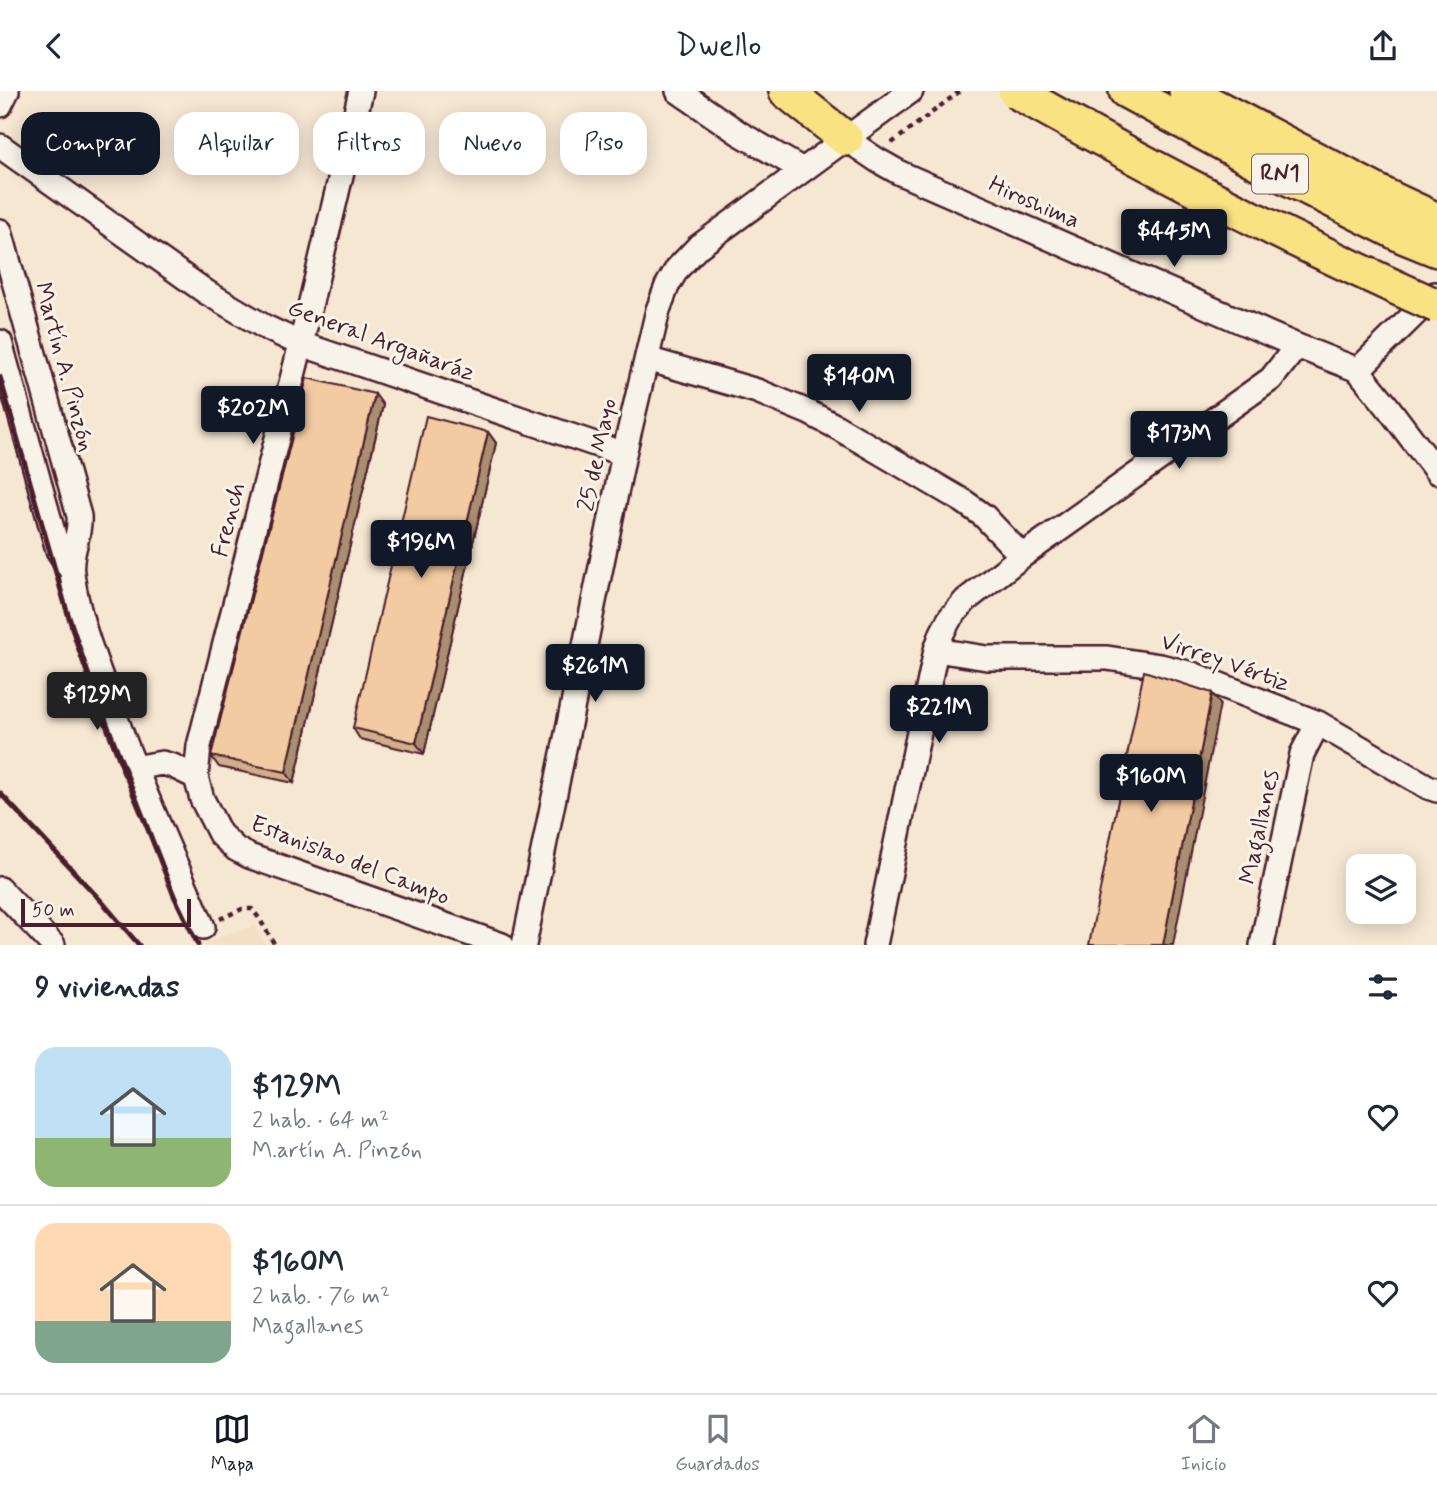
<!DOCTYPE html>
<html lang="es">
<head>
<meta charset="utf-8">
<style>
	body { margin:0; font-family:Mynerve,sans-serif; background:#f6f6f7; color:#1f2937; height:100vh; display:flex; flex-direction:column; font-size:26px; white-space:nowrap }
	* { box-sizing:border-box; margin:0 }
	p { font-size:23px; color:#747a83 }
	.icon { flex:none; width:38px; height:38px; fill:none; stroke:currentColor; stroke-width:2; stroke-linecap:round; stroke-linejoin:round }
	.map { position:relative; height:854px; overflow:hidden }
	.details { display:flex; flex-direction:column; background:#fff; flex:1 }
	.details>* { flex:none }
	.hud { position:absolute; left:21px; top:21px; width:700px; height:63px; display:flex; gap:14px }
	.buttons { position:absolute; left:1346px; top:763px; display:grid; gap:14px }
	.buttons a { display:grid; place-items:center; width:70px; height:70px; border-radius:14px; background:#fff; box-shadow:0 4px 18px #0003; font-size:35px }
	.scale { position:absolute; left:21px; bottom:18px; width:170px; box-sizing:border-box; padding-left:7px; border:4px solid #4a1f2b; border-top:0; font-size:19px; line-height:24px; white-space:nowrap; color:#4a1f2b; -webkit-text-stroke:5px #f7f3e8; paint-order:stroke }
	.price { position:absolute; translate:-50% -60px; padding:0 16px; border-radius:7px; background:#111827; color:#fff; font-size:23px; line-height:46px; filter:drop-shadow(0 2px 4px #0008) }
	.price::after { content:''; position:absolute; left:50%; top:42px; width:21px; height:16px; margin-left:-10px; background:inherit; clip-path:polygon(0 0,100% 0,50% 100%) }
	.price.current { background:#222; color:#fff }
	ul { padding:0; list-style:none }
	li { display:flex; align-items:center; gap:21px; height:175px; padding:0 35px }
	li+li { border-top:2px solid #e0e1e3 }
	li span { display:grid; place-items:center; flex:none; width:196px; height:140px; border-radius:21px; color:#555 }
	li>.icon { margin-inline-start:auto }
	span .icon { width:84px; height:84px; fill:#fffc; stroke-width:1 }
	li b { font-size:30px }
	h2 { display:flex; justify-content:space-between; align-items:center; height:84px; padding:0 35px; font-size:30px }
	.tag { padding:0 24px; border-radius:21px; background:#fff; box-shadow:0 4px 18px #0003; font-size:24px; line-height:63px }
	.tag.current { background:#111827; color:#fff }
	header { display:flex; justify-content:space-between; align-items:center; height:91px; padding:0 35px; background:#fff; font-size:32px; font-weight:600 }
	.tabs { display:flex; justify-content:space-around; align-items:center; height:98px; border-top:2px solid #e0e1e3; background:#fff; font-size:19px; color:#747a83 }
	.tabs a { display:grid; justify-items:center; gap:4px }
	.tabs .current { color:#111827 }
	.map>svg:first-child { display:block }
</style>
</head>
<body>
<header><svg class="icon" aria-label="back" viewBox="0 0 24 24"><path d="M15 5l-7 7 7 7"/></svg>Dwello<svg class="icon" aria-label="share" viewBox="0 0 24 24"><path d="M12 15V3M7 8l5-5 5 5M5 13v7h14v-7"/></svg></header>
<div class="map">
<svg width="1437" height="854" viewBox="0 0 1437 854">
	<rect width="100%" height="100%" fill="#f6e7d3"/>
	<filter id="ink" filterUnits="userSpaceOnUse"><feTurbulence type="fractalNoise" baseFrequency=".0143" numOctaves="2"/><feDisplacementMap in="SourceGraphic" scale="14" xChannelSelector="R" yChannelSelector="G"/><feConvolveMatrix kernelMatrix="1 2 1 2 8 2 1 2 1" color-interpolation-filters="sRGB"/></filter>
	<g filter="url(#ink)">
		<path fill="#f5dfc4" d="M255,834L266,854H200Z"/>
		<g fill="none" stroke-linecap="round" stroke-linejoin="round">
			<g stroke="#4a1f2b" stroke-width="28">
				<path id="minor" d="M361,0L301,253L199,655L196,686L202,708L220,743L236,758L249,765L502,854
					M678,0L739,42L803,79
					M0,14L7,0
					M846,48L877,69L900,82L1297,255L1358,279L1387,315L1437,381
					M0,55L206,201L265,236L301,253L624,363
					M0,140L79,425C81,445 69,462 72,482C77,523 92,562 106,600C134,680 169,758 203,836
					M0,251L58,459L71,479
					M647,268L757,300L808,321L835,335L963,410L984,425L1022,465
					M1358,279L1435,203
					M936,559L987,567H1107L1160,575L1192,583L1318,632L1428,696L1437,699
					M134,677L162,672L173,675L196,686
					M0,798L53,854
					M524,854L624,363L658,219L667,195L677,178L698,156L911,0
					M875,854L936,559L942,542L950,527L966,509L1022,465L1271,288L1297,255
					M1262,854L1302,663L1318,632"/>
			</g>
			<g stroke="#4a1f2b" stroke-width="38">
				<path id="highway" d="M786,0L846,48
					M1126,0L1268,77L1405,146L1437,159
					M1186,0L1390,107L1437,129"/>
			</g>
			<path stroke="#4a1f2b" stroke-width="4.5" stroke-dasharray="5 5" stroke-linecap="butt" d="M892,52L960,0
				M220,828L242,818H252L259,827L275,854"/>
			<use href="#minor" stroke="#f7f3e8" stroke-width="23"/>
			<use href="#highway" stroke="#f8e281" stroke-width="33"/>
			<path stroke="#4a1f2b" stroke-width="5" d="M0,286L66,517L93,597L174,805L198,854
				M0,702L104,813L139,854"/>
			<g stroke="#4a1f2b" stroke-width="38" stroke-linecap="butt">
				<path id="highway-bridge" d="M1015,0C1153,78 1293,151 1437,215"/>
			</g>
			<use href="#highway-bridge" stroke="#f8e281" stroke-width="33"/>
		</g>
		<path fill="#d1af8b" stroke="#4a1f2b" stroke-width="2" d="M383,314L294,692L219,676L211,665Z
			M488,341L496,352L424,663L360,648L353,637Z"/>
		<path fill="#aa8e71" stroke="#4a1f2b" stroke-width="2" d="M375,303L383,314L294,692L286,681Z
			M488,341L496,352L424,663L416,652Z
			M1212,602L1220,613L1173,854H1163Z"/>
		<path fill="#f3cba2" stroke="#4a1f2b" stroke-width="2" d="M307,287L375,303L286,681L211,665Z
			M426,325L488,341L416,652L353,637Z
			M1144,580L1212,602L1163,854H1089Z"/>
	</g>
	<g text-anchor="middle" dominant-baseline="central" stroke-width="6" stroke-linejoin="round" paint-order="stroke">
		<rect fill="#f7f3e8" stroke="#7e5f64" stroke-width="2" x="1252" y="63.5" width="56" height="39" rx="5"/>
		<g font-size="23" font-weight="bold" fill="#4a1f2b">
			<text x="1280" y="83">RN1</text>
		</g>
		<g font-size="24" fill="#4a1f2b" stroke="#f7f3e8">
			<text transform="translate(1034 112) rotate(24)">Hiroshima</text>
			<text transform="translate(381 250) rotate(20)">General Argañaráz</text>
			<text transform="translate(64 276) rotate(75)">Martín A. Pinzón</text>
			<text transform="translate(598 364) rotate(-78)">25 de Mayo</text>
			<text transform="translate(229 429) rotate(-76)">French</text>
			<text transform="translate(1225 572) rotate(19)">Virrey Vértiz</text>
			<text transform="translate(1260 736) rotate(-78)">Magallanes</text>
			<text transform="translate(350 770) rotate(21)">Estanislao del Campo</text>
		</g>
	</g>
</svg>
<div class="buttons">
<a><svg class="icon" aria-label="layers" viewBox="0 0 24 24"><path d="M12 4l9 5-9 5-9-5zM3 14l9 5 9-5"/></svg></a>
</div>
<div class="scale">50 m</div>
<b class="price" style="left:1174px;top:178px">$445M</b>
<b class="price" style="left:859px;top:323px">$140M</b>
<b class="price" style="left:253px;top:355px">$202M</b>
<b class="price" style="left:1179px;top:380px">$173M</b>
<b class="price" style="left:421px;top:489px">$196M</b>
<b class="price" style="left:595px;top:613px">$261M</b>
<b class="price current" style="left:97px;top:641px">$129M</b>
<b class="price" style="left:939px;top:654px">$221M</b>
<b class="price" style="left:1151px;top:723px">$160M</b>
<div class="hud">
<a class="tag current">Comprar</a>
<a class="tag">Alquilar</a>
<a class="tag">Filtros</a>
<a class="tag">Nuevo</a>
<a class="tag">Piso</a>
</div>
</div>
<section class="details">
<h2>9 viviendas<svg class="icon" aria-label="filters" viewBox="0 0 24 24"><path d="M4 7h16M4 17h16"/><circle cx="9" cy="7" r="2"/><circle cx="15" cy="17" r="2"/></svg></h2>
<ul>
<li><span style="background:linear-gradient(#bfe0f5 65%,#8fb573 0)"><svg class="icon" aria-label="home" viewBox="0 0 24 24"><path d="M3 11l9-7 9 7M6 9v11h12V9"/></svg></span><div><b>$129M</b><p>2 hab. · 64 m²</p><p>M.artín A. Pinzón</p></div><svg class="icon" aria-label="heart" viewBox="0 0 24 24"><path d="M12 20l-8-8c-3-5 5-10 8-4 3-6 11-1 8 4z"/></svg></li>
<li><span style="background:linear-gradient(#ffd9b3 70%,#7fa58c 0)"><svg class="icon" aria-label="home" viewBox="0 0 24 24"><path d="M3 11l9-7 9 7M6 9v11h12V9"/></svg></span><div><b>$160M</b><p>2 hab. · 76 m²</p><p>Magallanes</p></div><svg class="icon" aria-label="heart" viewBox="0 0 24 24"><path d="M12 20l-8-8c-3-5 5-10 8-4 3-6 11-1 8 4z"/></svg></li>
</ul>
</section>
<nav class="tabs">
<a class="current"><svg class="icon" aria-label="map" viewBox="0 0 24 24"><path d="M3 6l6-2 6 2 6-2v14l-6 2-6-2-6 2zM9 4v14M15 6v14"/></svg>Mapa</a>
<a><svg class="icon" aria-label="saved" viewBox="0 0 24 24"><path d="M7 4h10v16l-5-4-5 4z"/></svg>Guardados</a>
<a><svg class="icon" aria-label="home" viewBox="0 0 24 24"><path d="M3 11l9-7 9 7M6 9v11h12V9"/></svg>Inicio</a>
</nav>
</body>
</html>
